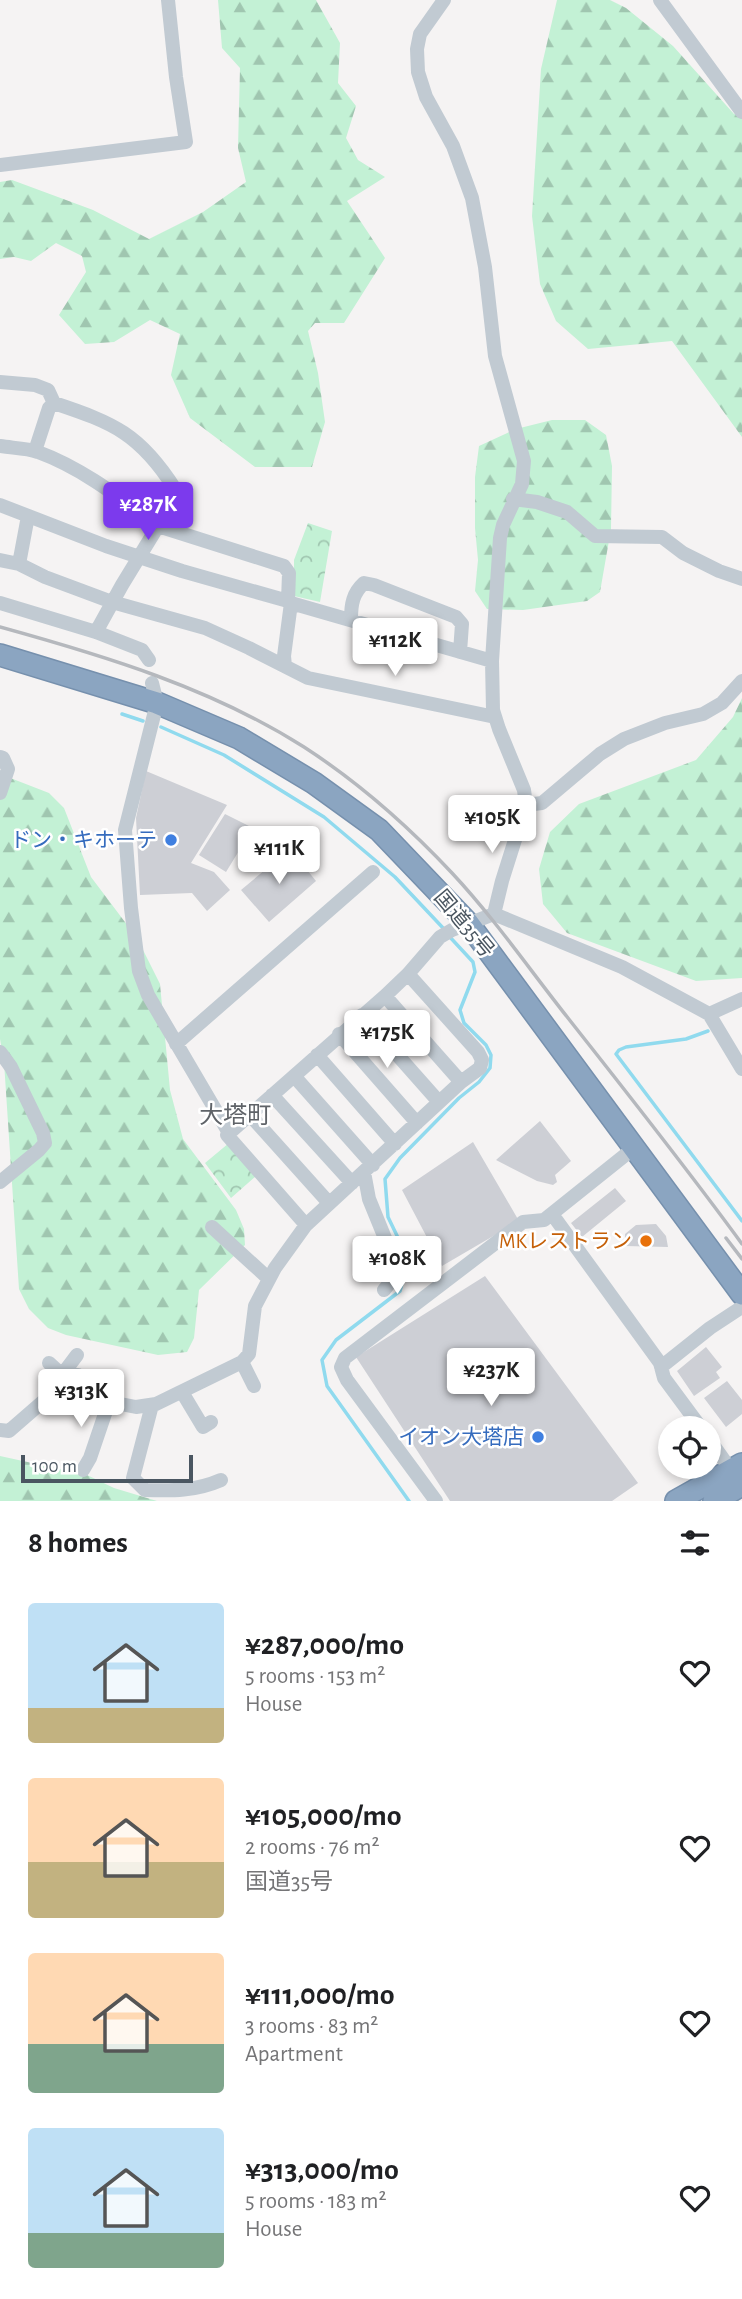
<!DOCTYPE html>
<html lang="en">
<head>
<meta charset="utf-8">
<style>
	body { margin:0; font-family:"Alegreya Sans","Noto Sans JP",sans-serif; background:#f6f6f6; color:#202124; height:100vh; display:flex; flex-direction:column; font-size:26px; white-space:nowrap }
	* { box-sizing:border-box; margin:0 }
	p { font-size:23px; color:#757577 }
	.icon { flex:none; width:38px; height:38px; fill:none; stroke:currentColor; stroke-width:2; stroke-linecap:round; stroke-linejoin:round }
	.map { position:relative; height:1501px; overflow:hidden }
	.side { display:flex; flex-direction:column; background:#fff; flex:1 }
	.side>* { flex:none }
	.controls { position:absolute; left:658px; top:1416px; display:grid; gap:14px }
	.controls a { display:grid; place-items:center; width:63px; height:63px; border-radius:50%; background:#fff; box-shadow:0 4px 10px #0003; font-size:35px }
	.scale { position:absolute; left:21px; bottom:18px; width:172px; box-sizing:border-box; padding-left:7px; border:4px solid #4a5661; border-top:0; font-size:19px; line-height:24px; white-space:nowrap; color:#4a5661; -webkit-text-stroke:5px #fff; paint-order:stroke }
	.price { position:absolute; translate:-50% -60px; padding:0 16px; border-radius:7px; background:#fff; color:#222; font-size:23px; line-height:46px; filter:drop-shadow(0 2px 4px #0008) }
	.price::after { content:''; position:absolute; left:50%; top:42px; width:21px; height:16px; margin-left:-10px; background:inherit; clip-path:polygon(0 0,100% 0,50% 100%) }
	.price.current { background:#7c3aed; color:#fff }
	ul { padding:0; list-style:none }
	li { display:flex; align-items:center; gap:21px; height:175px; padding:0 28px }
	li span { display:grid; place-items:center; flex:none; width:196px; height:140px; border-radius:7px; color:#555 }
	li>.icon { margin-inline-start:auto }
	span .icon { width:84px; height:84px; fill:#fffc; stroke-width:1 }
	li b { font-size:30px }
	h2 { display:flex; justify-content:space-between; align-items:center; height:84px; padding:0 28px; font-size:30px }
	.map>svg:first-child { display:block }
</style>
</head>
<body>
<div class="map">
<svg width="742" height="1501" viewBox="0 0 742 1501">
	<defs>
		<pattern id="forest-firs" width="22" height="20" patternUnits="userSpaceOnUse" patternTransform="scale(1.75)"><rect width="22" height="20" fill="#c3f1d5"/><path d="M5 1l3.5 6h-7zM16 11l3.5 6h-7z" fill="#a0c6b0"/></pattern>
		<pattern id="park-crowns" width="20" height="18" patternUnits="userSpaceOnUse" patternTransform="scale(1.75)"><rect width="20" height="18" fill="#c3f1d5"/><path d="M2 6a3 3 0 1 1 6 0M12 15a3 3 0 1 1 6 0" fill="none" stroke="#a0c6b0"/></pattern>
	</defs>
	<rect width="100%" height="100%" fill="#f5f3f3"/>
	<path fill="url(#forest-firs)" d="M218,0H316L340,43L338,83L356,106L346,138L358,160L385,177L347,201L385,258L344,323H315L308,331L318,373L325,422L312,467H255L190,418L171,375L180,334L150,320L114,342L85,344L59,315L86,272L82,256L56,243L31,261L14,257L0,259V182L12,180L93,210L149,239L203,212L246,182L238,148L240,68L222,48Z
		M557,0H610L626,8L673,46L734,114L742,115V437L672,341L588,349L556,321L540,284L532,216L541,69Z
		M552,420H585L606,435L612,466L611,529L600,592L587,601L523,610L487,609L475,591L478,560L475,528V477L479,446L516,429Z
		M742,698V978L696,981L567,933L543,904L539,869L550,832L579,804L696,760L733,717Z
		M0,774L49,793L64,808L91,877L137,938L160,984L170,1090L183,1139L236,1210L244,1229L245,1245L199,1290L194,1338L187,1352L158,1355L66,1335L48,1328L29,1309L19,1289L4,1062L0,1039Z
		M0,1456L87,1475L114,1488L157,1501H0Z"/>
	<path fill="url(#park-crowns)" d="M308,523L332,531L320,602L294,596V560Z
		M229,1143L257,1175L231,1198L205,1163Z"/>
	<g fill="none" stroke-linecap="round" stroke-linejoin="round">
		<path stroke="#90daee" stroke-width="3.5" d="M122,714L143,721
			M161,727L224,755L324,817L395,877L444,929
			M708,1031L686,1039L626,1047L619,1050L616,1054L742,1221
			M409,1501L327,1386L322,1360L336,1340L400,1291L405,1272L401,1244L388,1217L385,1179L400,1158L459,1098L479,1082L490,1068L491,1055L486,1045L464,1023L460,1010L475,972L473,962L448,935"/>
	</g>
	<path fill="#cdcfd5" d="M146,771L227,805L191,863L214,872L230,890L207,911L192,893L140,895L136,818Z
		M225,814L253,828L226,872L199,855Z
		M290,849L316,881L269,922L241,890Z
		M540,1121L571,1161L555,1175L557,1182L553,1185L537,1181L496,1160Z
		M473,1142L519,1221L442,1266L402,1190Z
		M615,1188L626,1201L582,1237L571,1223Z
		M656,1224L666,1236L668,1247L625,1246V1234L636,1225Z
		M485,1276L638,1483L612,1501H450L356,1357Z
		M706,1347L722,1367L716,1372L720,1378L694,1396L677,1371Z
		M727,1381L742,1400V1414L726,1427L704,1398Z"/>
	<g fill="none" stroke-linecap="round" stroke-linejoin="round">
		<g stroke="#7690ad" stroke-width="24">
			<path id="highway" d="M0,655L157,703L239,738L314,783L379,830L468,923L742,1294
				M676,1501L742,1464
				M714,1501L742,1485"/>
		</g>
		<path stroke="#c1cad2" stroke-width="14" d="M444,0L420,34L417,49L418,72L426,97L453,146L472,198L485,267L495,356L524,461L522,484L503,525L500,538L492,661L493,710L499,729L524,790L526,805L502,881L494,914
			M660,0L742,112
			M0,165L186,142L176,77L168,0
			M0,382L35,385L48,390L54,403
			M0,446C12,448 26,448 38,452C82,468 120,498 158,526L122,585L96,632
			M35,451L49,408L54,403C114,423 140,434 175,489L158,526L284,566L289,573L288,601L291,603L492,661
			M513,499L537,502L567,512L595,536L662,537L683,553L719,571L742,579
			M0,505L106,546L182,571L288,601
			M28,516L19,564L45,577L112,602L205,628L249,648L308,678L495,717
			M0,560L19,564
			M0,603L96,632L142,650L149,660
			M351,619C351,604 353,593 364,583L374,585L456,617L462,624L460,652
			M285,666L284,656L291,603
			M152,683L157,703L125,830L131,908L139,971L148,995L229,1133
			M0,757L3,758L8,769L0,793
			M526,805L542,803L600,754L624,739L665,723L703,714L722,703L742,681
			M408,974L478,1052L482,1060L480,1068L461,1082
			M385,996L461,1082L306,1225L227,1135L385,996L408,974L440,937L452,930L494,914L622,967L709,1014L742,1069
			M709,1014L742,999
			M362,1015L439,1102
			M339,1034L417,1123
			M176,1044L373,872
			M0,1052L11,1067L43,1133L45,1143L39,1150L0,1182
			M317,1055L395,1144
			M294,1076L373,1165
			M272,1095L352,1183
			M250,1115L329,1203
			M364,1172L369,1199L389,1248L393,1279L384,1290
			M552,1214L660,1363L664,1378L701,1428
			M212,1227L269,1279
			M242,1362L254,1386
			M49,1363L62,1375L77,1355
			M661,1367L710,1328L742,1307
			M182,1392L203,1427L211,1422
			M152,1405L133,1478L145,1490C172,1491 196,1491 221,1480
			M0,1430L9,1431L47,1398L62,1375H78L100,1400L136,1407L156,1404L242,1362L249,1354L255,1306L275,1268L306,1225
			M709,1439L731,1470
			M83,1470L90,1458L109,1402
			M436,1501L347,1380L341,1367L345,1358L523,1222L544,1220L634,1148"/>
		<use href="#highway" stroke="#8ba5c1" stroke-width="21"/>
		<path stroke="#b5b8bd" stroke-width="3.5" d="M0,627C105,656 211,688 304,747C358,782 408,826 452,873C494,918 530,970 568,1018C627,1093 686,1167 742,1244
			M726,1238L742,1259"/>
	</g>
	<g fill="#3f7fe0" stroke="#fff" stroke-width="2.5">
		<circle cx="171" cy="840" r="7"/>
		<circle cx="538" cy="1437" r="7"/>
	</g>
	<circle fill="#e8710a" stroke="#fff" stroke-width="2.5" cx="646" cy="1241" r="7"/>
	<g text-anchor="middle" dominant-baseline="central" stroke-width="5" stroke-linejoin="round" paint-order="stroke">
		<g font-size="21" fill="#366cbe" stroke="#fff" text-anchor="end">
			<text x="157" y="840">ドン・キホーテ</text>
			<text x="524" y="1437">イオン大塔店</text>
		</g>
		<g font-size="21" fill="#4a5661" stroke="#fff">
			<text transform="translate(464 924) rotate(50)">国道35号</text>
		</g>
		<g font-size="21" fill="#c56008" stroke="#fff" text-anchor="end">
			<text x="632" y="1241">MKレストラン</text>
		</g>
		<g font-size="24" fill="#5f6368" stroke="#fff">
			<text x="235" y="1116">大塔町</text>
		</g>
	</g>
</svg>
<div class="controls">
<a><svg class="icon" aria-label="locate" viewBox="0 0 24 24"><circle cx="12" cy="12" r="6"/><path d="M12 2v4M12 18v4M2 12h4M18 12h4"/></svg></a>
</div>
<div class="scale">100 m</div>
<b class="price current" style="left:148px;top:542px">¥287K</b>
<b class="price" style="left:395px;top:678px">¥112K</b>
<b class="price" style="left:492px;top:855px">¥105K</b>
<b class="price" style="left:279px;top:886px">¥111K</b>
<b class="price" style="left:387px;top:1070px">¥175K</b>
<b class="price" style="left:397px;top:1296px">¥108K</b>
<b class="price" style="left:491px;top:1408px">¥237K</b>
<b class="price" style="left:81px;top:1429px">¥313K</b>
</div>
<section class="side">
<h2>8 homes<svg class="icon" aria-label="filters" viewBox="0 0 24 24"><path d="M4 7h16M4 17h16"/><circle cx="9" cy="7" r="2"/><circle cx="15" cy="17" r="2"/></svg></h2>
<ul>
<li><span style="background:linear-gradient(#bfe0f5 75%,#c2b280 0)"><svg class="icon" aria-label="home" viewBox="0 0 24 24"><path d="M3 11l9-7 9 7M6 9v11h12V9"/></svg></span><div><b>¥287,000/mo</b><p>5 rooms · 153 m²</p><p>House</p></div><svg class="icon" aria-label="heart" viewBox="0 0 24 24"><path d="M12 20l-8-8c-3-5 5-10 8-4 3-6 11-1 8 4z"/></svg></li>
<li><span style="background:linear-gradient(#ffd9b3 60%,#c2b280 0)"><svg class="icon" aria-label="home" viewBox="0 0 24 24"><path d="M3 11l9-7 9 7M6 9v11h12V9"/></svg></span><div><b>¥105,000/mo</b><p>2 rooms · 76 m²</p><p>国道35号</p></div><svg class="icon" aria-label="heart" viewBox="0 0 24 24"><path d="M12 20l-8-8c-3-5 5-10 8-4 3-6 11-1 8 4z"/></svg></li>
<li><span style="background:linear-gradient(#ffd9b3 65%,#7fa58c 0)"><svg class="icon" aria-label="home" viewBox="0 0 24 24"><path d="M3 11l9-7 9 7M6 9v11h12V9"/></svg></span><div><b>¥111,000/mo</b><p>3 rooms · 83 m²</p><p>Apartment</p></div><svg class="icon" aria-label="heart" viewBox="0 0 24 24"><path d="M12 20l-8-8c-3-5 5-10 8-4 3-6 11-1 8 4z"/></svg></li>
<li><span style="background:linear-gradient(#bfe0f5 75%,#7fa58c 0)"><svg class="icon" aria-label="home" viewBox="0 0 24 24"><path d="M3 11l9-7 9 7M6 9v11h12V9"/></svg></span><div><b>¥313,000/mo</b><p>5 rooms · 183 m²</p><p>House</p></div><svg class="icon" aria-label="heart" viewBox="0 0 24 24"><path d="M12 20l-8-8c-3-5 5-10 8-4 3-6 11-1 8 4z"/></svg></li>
</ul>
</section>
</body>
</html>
